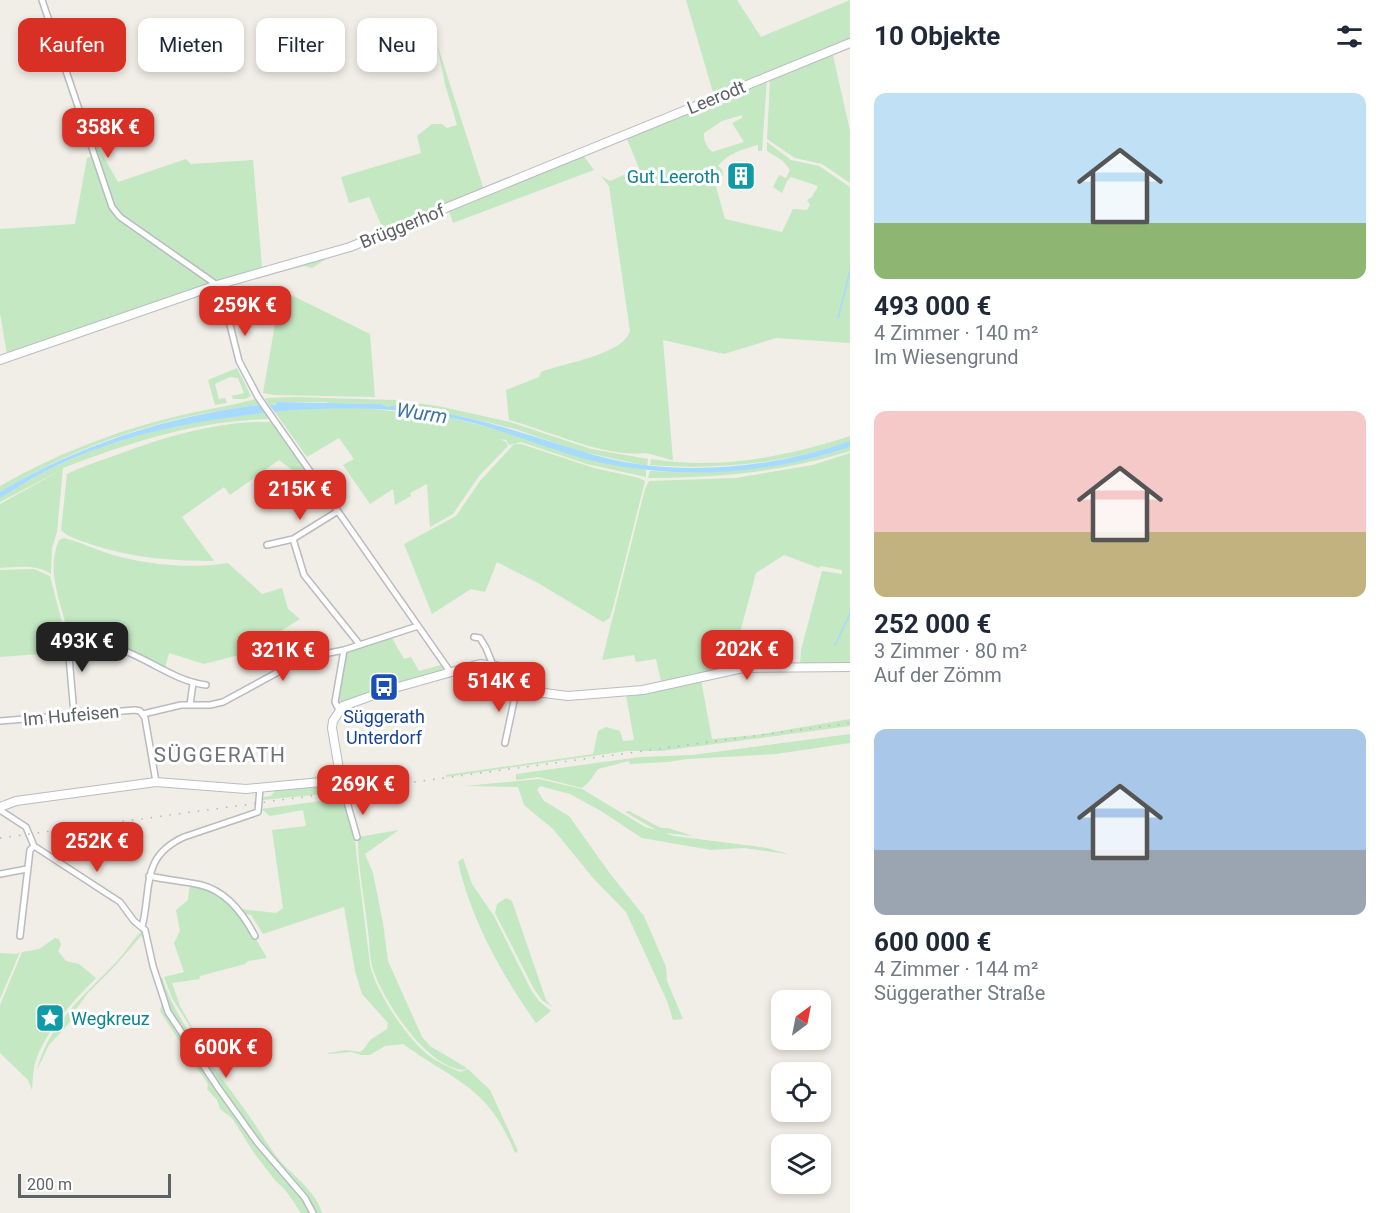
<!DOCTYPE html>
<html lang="de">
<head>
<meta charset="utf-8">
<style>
	body { margin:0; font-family:Roboto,sans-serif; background:#f6f6f7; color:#1f2937; height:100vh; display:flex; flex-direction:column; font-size:22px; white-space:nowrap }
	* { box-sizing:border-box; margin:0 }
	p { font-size:20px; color:#747a83 }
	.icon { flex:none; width:33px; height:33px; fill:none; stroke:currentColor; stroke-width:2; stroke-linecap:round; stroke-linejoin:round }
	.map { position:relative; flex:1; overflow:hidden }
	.sheet { display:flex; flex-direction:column; background:#fff; width:540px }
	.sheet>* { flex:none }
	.banner { position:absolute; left:18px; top:18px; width:570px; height:54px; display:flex; gap:12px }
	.needle { width:39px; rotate:32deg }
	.tools { position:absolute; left:771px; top:990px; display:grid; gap:12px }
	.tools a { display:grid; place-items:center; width:60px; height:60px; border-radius:12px; background:#fff; box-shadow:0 3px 9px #0003; font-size:30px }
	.scale { position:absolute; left:18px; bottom:15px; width:153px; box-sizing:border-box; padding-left:6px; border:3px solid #5d6266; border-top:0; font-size:16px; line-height:21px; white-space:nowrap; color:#5d6266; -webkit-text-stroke:4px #fff; paint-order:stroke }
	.price { position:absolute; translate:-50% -51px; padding:0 14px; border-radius:12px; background:#d93025; color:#fff; font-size:20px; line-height:39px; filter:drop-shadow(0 2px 3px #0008) }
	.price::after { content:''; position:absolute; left:50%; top:36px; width:18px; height:14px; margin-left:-9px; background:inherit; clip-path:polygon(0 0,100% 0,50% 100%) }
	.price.current { background:#222; color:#fff }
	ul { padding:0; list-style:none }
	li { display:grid; align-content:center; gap:12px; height:318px; padding:0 24px }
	li span { display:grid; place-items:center; height:186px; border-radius:12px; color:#555 }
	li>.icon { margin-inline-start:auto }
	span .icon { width:108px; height:108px; fill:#fffc; stroke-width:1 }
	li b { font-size:26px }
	h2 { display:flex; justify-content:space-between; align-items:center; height:72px; padding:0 24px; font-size:26px }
	.pill { padding:0 21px; border-radius:12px; background:#fff; box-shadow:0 3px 9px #0003; font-size:21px; line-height:54px }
	.pill.current { background:#d93025; color:#fff }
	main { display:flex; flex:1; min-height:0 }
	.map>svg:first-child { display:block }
</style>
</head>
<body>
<main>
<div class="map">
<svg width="850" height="1213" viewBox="0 0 850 1213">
	<rect width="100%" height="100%" fill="#f0eee6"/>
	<path fill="#c3e8c2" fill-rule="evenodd" d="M686,0H737L761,37L850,0V40L714,96Z
		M437,44L484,190L384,231L369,197L349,203L341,177L421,153L417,136L432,124H442L447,128L457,125L445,84Z
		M850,45V48L833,55L850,131V183L822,164L795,158L767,139L770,78Z
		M767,79L762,151H758V145C743,149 728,153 718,166L722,169L723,175L715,183L725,219L782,232L793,209L807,210L810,205L807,200L812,197L818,186L791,177L787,181L782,193L773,187L779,175L786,178L790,170L783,161L767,151V142L791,160L819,166L850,187V343L776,338L724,354L663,340L673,460C665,459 650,453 645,453C606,458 549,431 509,420L506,390L539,377L541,372C563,363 623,355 630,331L609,186L601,176L610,181L626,174L639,177L641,173L626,137ZM742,115V118L732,123L744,142L712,152C707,147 703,140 704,133L722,121Z
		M94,145L98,147L118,182L186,159L191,164L253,160L262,267L334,248L361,238V240L174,295L7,355L0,313V229L75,224L87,158L92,156Z
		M583,155L594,170L453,223L449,211L400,234L326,259L312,268L304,266L238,283L236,281L325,257Z
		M281,290L370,334L375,397L275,395L263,393Z
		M237,368L251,396L245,399H233L232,396L244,393L238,378L230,377L215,384L219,399L225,398L227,403L215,405L208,380Z
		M294,397L394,400L438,406L510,422L591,449L648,459L647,466L579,451L515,429L466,417L411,408L387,407L381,404L332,403L330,404L326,402H277L272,406L269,405L265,399L266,398Z
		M256,399L259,405C168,415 78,444 0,492V486C53,456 107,434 166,419C195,411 226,407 256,399Z
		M357,407L451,418L500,430L555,448L616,465L646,470V477L587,464L521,442L509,445L506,440L500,439L506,442L508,446L479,476L453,514L430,527L427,484L410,493L411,496L395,505L393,489L370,504L343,465L354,459L339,438L307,457L275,412L317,408Z
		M265,413L269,419C196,421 131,442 63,468L57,532L52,548L51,574C37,564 17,567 0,568V504L63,469L0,502V498C16,489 31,478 48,470C115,436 191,420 265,413Z
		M256,422H272L294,452L307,476L295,472L279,460L230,495L224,487L182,517L214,561C171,561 131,558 90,544C80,540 69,538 61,530L67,474C81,467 96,462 111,457C158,439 206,424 256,422Z
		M850,436V441C784,464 719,470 650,465L651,459C718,470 786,457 850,436Z
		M514,444H521L594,468L639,478L645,481L614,604L610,618L603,622L538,583L497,562L485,592L471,589L432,614L404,544L456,516L480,481Z
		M850,447V451C782,472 719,478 648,478L650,471C718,475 784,469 850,447Z
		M850,453V664L800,665L801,650L822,571L842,574V570L820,566L819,568L784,555L756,573L739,636V666L662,685L656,659L636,662L634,655L602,660L645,489L649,481L736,478L813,465Z
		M64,538C81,542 96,550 113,555C149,565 191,569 228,563L262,594L282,588L288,609L300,619L243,654L204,664L169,653L165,668L70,633L67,629C60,601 46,569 59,540Z
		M34,569L50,576L65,634L66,652L0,657V570Z
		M392,638L404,659L411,657L419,671L441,665L443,671L390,684L339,703L337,699L346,653Z
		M701,680L712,739L756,735L850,719V726L661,751H627L446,777V775L593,754L598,731L606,727L620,731L623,741L634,740L626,695Z
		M850,734V743L776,754L687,759L668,762L630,764L629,761L598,769L589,782L582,788L538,777L516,780V774L640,757L692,755Z
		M539,779L582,789L645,827L656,830L625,812L629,811L661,828H668L693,836L665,833L674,836L767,848L788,854L744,848L711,850L642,838L601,811L570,794L540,786L537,790L544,801L569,816L611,875L644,916L666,967L667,981L683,1019L673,1020L667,1001L626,912L593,878L553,829L524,805L518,787L464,786Z
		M340,783L342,792L263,800V797L271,796L275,791Z
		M344,798L355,837L356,851L370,965C376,992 408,1041 431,1057C439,1063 450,1067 460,1072L468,1069L490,1090L518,1151L515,1153C489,1087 456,1082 403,1044L385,1046L370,1055H361L352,1052L329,1054L328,1053L346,1050L360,1052L364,1049L370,1040L387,1029L388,1023L362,994L355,971L344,907L263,934L251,915L242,914L239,909L276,913L283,908L272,830L306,826L303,810L270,816L261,809Z
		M399,830L365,854L373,873L383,923L388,961L422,1037L430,1046L467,1068L464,1070C427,1068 385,1003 374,972C369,959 370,944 368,931C365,901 358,870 358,839V837Z
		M463,858L472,884L494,916L531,990L539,1001L551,1011L536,1023C502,975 471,920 458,862Z
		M190,884C197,887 206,888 213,892C238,906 252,933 267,958L248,961L245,964L200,976L199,979L172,983L180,1006L206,1052L172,998L164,977L184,972L174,943L180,931L176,910L188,900Z
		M506,898L512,901L546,1000L552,1007L542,1000L534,989L495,913L497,904Z
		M141,932L144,934L163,1003L258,1146L304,1200L312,1213H301L286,1191L274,1179L254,1153L232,1118L220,1109L217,1100L207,1089L208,1084C204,1077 199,1071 194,1064C183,1046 171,1029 160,1011L162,1003L148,960L144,940L141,936L114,967L88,993L76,1009L70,1022L49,1045L37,1070C48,1024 86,994 117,961C126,952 132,940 141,932Z
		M55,938L59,939L61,945L58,951L66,961L79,964L96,978C73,1001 49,1027 37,1057C33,1067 33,1079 32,1090L28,1080L0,1053V1005L22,952L39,949Z
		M20,952L0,999V953L16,954Z
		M159,978H162C178,1026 216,1069 245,1110C256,1125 265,1141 276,1156C290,1174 316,1190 322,1213H315L258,1141L214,1078L171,1011Z"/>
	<path fill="#a7daff" d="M277,402L381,404L387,407L398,405L402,408C411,406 423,410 433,411C483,419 529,435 577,450C666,479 764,471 850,441V447C766,475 677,481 590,460C543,448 499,427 451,418C392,407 334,406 275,412L269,405H275Z
		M259,405L265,413C191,421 115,436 48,470C31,478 16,489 0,498V492C79,445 168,416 259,405Z"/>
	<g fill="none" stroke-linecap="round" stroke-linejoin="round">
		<path stroke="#a7daff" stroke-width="1.5" d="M838,318L850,271
			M835,645L850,614"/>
		<path stroke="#cbcbc6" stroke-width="5" stroke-dasharray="5 2.5" stroke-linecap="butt" d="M343,788L347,802"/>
		<g stroke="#b8bbc0" stroke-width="8">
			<path id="minor" d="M42,0L112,207L120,217L217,285L224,301L239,361L258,397L451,673
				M293,539L304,575L360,645
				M267,545L293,539L338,511
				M474,637L480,638L486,648L493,665
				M190,705L193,683
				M339,710L335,702L344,650
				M74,714L67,634C86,639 106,644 125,651C153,662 176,681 206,685
				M143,714L181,705H210L223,702L304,658L344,650L418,626
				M0,721L135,710L140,711L145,718L156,782
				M505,743L517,687
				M338,777L341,779L343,788
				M347,802L357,837
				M0,810L26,827L34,846
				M34,846L120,902L134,921L145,930L153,966L168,1012L219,1089L257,1142L305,1198L313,1213
				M0,874L27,869
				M149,876C166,880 184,881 201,885C226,891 244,915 255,936
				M142,927C152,888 140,857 184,837L258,812L260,788
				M20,936L30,850L34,846"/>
		</g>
		<g stroke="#b9bcc2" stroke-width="10">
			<path id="secondary" d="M0,360L217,285L350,247L850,43
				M0,807L16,801L156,782L246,789L332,781L338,777L339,769L332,728L333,721L343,706L391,689L480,664L496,666L517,687L528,691L568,696L643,690L743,668L850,667"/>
		</g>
		<use href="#minor" stroke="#fff" stroke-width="5"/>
		<use href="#secondary" stroke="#fff" stroke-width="8"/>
		<path stroke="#b6b7b7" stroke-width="1.5" stroke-dasharray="1.5 8" stroke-linecap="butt" d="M0,838L850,723"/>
	</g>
	<defs>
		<g id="building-square" transform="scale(1.5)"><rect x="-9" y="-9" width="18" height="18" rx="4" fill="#0f9aa8" stroke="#fff"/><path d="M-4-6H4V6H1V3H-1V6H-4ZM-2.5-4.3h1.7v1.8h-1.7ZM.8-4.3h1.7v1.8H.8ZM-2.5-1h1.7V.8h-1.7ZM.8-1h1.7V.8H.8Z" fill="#fff"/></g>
		<g id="bus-square" transform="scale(1.5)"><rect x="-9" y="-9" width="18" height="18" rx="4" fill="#1a4fb4" stroke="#fff"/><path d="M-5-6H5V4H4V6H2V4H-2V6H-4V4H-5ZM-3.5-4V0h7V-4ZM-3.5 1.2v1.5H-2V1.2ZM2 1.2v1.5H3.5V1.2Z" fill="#fff"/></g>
		<g id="sight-square" transform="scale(1.5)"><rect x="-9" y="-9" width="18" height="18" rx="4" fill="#0f9aa8" stroke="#fff"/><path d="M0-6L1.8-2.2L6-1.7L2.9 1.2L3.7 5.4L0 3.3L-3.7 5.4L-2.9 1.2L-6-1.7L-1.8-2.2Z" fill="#fff"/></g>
	</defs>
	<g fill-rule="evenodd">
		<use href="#building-square" x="741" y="176"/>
		<use href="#bus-square" x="384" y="687"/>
		<use href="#sight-square" x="50" y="1018"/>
	</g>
	<g text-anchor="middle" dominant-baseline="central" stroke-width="6" stroke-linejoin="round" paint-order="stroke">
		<g font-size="18" fill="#5d6266" stroke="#fff">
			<text transform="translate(716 97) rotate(-22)">Leerodt</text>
			<text transform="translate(402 226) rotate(-22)">Brüggerhof</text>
			<text transform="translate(71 715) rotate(-5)">Im Hufeisen</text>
		</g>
		<g font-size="18" fill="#0d838f" stroke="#fff" text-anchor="end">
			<text x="720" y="176">Gut Leeroth</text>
			<text x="71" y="1018" text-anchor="start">Wegkreuz</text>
		</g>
		<g font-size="18" fill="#164399" stroke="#fff">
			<text x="384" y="716">Süggerath<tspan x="384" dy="21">Unterdorf</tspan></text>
		</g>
		<g font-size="20" font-style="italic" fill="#3d74ac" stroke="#fff">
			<text transform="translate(422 413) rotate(8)">Wurm</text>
		</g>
		<g font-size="21" letter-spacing="1.5" fill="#6e7479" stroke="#fff">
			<text x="220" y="755">SÜGGERATH</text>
		</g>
	</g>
</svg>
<div class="tools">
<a><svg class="needle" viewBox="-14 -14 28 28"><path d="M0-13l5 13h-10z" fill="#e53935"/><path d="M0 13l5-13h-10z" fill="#747a83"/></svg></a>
<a><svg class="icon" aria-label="locate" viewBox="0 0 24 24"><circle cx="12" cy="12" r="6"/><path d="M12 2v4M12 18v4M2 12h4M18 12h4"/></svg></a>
<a><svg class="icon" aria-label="layers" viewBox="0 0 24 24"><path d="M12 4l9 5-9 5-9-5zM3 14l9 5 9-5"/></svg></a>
</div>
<div class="scale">200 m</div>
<b class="price" style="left:108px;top:159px">358K €</b>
<b class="price" style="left:245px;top:337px">259K €</b>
<b class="price" style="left:300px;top:521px">215K €</b>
<b class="price current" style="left:82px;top:673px">493K €</b>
<b class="price" style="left:747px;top:681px">202K €</b>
<b class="price" style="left:283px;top:682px">321K €</b>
<b class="price" style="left:499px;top:713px">514K €</b>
<b class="price" style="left:363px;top:816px">269K €</b>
<b class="price" style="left:97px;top:873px">252K €</b>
<b class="price" style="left:226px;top:1079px">600K €</b>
<div class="banner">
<a class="pill current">Kaufen</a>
<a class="pill">Mieten</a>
<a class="pill">Filter</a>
<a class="pill">Neu</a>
</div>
</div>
<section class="sheet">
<h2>10 Objekte<svg class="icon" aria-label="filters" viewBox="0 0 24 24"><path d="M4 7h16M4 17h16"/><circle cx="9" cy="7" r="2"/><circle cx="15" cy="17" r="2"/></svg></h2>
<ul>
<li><span style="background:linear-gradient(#bfe0f5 70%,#8fb573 0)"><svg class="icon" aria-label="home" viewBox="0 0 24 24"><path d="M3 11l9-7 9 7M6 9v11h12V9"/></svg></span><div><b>493 000 €</b><p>4 Zimmer · 140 m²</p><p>Im Wiesengrund</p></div></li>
<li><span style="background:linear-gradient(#f6c9c9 65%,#c2b280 0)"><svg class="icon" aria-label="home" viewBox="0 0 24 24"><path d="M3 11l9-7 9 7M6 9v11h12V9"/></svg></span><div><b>252 000 €</b><p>3 Zimmer · 80 m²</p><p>Auf der Zömm</p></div></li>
<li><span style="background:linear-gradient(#a9c7e8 65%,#9aa5b1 0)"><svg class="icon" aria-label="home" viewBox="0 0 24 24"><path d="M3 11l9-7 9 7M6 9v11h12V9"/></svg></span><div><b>600 000 €</b><p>4 Zimmer · 144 m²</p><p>Süggerather Straße</p></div></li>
</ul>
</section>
</main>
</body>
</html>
